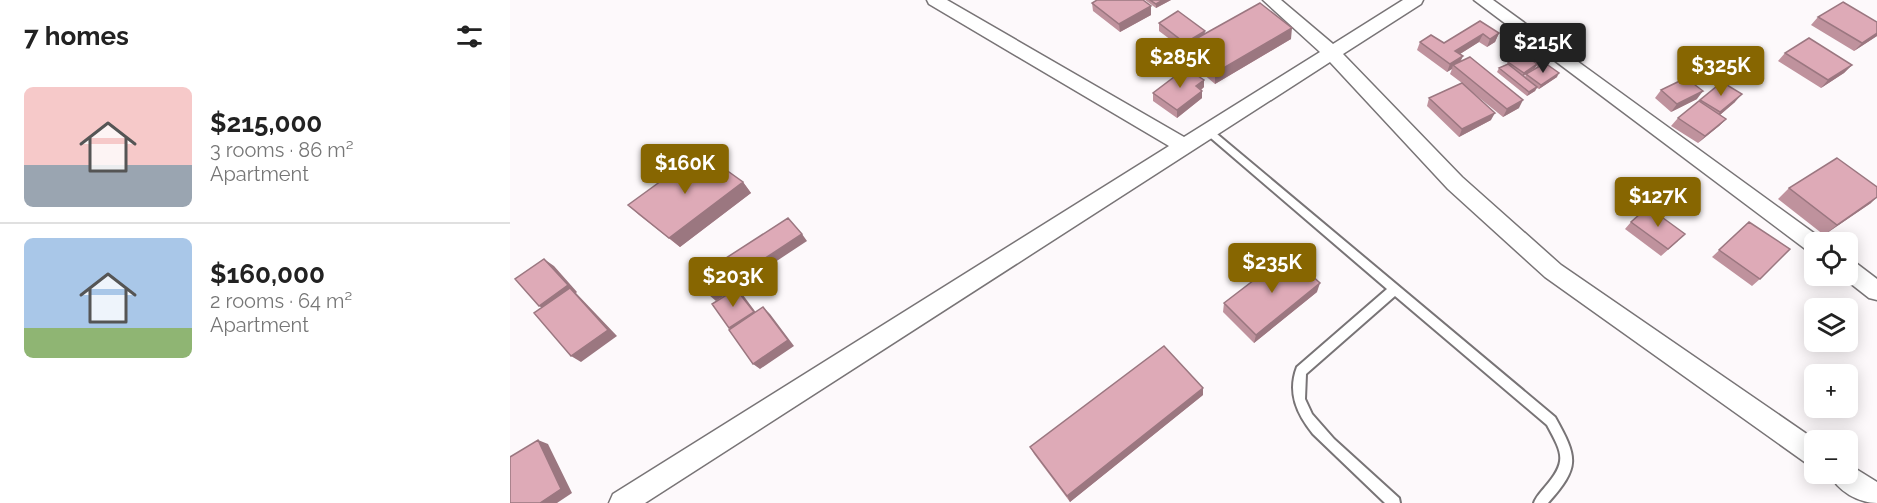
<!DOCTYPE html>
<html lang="en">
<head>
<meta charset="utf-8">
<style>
	body { margin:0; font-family:Raleway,sans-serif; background:#f6f6f6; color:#222; height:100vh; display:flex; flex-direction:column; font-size:22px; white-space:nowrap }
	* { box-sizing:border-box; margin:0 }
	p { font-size:20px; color:#767676 }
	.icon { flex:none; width:33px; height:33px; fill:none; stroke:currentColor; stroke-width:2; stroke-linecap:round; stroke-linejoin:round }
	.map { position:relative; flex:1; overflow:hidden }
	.drawer { display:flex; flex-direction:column; background:#fff; width:510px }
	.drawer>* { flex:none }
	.tools { position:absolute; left:1294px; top:232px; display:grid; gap:12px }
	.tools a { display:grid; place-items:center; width:54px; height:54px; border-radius:9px; background:#fff; box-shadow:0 3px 15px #0003; font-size:30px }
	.price { position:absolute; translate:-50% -51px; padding:0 14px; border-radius:6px; background:#876601; color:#fff; font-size:20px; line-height:39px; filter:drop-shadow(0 2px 3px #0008) }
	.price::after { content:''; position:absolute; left:50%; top:36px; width:18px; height:14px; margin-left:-9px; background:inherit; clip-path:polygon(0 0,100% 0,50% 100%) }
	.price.current { background:#222; color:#fff }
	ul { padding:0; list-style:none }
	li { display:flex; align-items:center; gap:18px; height:150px; padding:0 24px }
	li+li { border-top:2px solid #e0e0e0 }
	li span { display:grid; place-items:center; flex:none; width:168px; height:120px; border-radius:9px; color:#555 }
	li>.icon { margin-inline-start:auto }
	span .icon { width:72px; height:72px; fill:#fffc; stroke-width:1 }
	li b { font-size:26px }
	h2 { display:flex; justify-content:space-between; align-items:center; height:72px; padding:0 24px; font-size:26px }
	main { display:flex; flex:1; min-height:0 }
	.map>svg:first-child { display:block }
</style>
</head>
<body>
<main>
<section class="drawer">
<h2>7 homes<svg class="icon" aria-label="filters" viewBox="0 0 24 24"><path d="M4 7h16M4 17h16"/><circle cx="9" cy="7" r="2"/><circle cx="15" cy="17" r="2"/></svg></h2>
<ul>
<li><span style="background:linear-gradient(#f6c9c9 65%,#9aa5b1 0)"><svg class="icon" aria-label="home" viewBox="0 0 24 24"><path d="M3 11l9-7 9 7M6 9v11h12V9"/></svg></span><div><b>$215,000</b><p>3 rooms · 86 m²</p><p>Apartment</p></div></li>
<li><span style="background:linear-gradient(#a9c7e8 75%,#8fb573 0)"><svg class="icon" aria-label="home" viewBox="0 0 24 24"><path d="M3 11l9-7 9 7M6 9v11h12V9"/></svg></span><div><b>$160,000</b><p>2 rooms · 64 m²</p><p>Apartment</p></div></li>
</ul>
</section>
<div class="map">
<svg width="1367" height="503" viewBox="0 0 1367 503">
	<rect width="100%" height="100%" fill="#fdf9fb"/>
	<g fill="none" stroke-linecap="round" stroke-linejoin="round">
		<g stroke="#787476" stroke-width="4">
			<path id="service" d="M698,127L701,129L1045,417C1068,458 1070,467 1038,503H1024C1026,497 1031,492 1035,487C1058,461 1052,453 1037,425L885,296L796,374L795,399L802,414L824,439L889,498L890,503H875L803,434C787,414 777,393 787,367L877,289L695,133L693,131L695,129Z"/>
		</g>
		<g stroke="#787476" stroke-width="3">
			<path id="minor" d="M417,0H437L674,137L810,52L753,0H771L823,44L893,0H913L911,4L833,54L952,177L1051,265L1307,441H1305V466L1296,463L1035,277L938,189L820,62L135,503H99L103,494L659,146L419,4Z
				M964,0H983L1312,239L1314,243H1305V254L1298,251Z
				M1338,260L1346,263L1367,279V300L1359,298L1331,276H1338Z
				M1338,464L1367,482V503C1349,503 1327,491 1320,474H1338Z"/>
		</g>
		<use href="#service" fill="#fff" fill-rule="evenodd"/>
		<use href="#minor" fill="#fff" fill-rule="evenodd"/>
	</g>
	<path fill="#bf929d" d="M635,0H661L646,8Z
		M582,3L641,15L610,32L583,11Z
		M1308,17L1367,36L1344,51L1301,25Z
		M970,21L989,33L985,42L977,47L969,42L950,54L953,56L950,62L1009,108L993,117L962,92L981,120L949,137L917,106L919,98L952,83L940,74L942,69L937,72L907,50L910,42L934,43Z
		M649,23L695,34L781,39L705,84L673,57V49L649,31Z
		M1013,52L1034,60L1032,64L1028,67L1026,66L1025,68L1014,76L1015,77L1016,74L1047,77L1029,89L1027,88L1025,91L1017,96L987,72L989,68L997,64L998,62L1013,54Z
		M1275,53L1342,65L1334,73L1311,88L1268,61Z
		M694,80V87L691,90L692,98L667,118L643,101V93Z
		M1151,90L1187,99L1161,112L1145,98Z
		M1190,100L1225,102L1210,115L1216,119L1209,126L1188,143L1161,126L1168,118Z
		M233,182L241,193L170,247L129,215L118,205Z
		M1279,188L1361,203L1314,235L1268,199Z
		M1121,222L1168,241L1151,256L1115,229Z
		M1239,222L1250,279L1242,286L1202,257Z
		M807,292L744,343L713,312L714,303Z
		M693,395L560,502L524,454L520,447Z"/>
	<path fill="#9b7780" d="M653,0H661L646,8V4Z
		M641,6V15L610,32L609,24Z
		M782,28L781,39L705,84V73Z
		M695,31L694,40L676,48L675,43Z
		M989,33L985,42L977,47L980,39Z
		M1367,33V36L1344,51L1352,43Z
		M973,34L969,42L942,59L945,51Z
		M953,56L949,64L943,65L942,69L937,72L940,64Z
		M1027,64L1025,68L1011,77L1014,73Z
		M1342,65L1334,73L1311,88L1318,80Z
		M1049,73L1047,77L1029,89L1031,85Z
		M694,80V87L686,94V86Z
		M1027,87L1025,91L1017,96L1019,92Z
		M692,91V98L667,118V110Z
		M1193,91L1187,99L1161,112L1167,104Z
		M1232,94L1225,102L1204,120L1210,112Z
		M1013,100L1009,108L993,117L997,109Z
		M985,113L981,120L949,137L952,129Z
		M1216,119L1209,126L1188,143L1195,136Z
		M233,182L241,193L170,247L159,238Z
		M1367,197L1361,203L1314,235L1327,225Z
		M292,234L297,241L206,301L199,295Z
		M34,259L44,266L67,292L66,293L107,336L71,362L61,356L39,312L29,306Z
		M810,283L807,292L744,343L746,335Z
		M226,289L233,295L250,318L226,334L219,328Z
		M253,307L260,314L284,346L250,369L243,364Z
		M693,388V395L560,502L557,496Z
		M28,440L38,444L62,493L47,503H30Z"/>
	<path fill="#deaab7" stroke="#9b7780" stroke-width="1.5" d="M587,0H633L641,6L609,24L582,3Z
		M640,0H653L646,4Z
		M1333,2L1367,22V33L1352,43L1308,17Z
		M750,3L782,28L705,73L673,46Z
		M668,11L695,31L675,43L649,23Z
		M970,21L989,33L980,39L973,34L945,51L953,56L940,64L910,42L921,35L934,43Z
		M1299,38L1342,65L1318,80L1275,53Z
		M1018,49L1034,60L1030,63L1013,52Z
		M1012,53L1027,64L1014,73L998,62Z
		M960,57L1013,100L997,109L943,65Z
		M1035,63L1049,73L1031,85L1016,74Z
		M998,64L1027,87L1019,92L989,68Z
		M676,68L694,80L686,86L692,91L667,110L643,93Z
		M1176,78L1193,91L1167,104L1151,90Z
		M1212,82L1232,94L1210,112L1190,100Z
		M952,83L985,113L952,129L919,98Z
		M1189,101L1216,119L1195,136L1168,118Z
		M191,152L233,182L159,238L118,205Z
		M1327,158L1367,187V197L1327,225L1279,188Z
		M1138,207L1175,234L1158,249L1121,222Z
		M278,218L292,234L199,295L185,278Z
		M1239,222L1280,249L1250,279L1209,250Z
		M778,254L810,283L746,335L714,303Z
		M34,259L58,285L29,306L5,279Z
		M60,288L98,330L61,356L24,313Z
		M226,289L244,312L219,328L202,304Z
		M253,307L278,340L243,364L219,330Z
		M654,346L693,388L557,496L520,447Z
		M28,440L51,489L30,503H0V457Z"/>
</svg>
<div class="tools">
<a><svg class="icon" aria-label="locate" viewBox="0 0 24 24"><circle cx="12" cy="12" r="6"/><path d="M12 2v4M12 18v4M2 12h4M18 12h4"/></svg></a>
<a><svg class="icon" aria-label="layers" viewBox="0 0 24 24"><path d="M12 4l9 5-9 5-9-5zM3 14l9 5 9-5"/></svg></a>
<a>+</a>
<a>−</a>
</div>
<b class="price current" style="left:1033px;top:74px">$215K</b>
<b class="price" style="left:670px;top:89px">$285K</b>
<b class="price" style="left:1211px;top:97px">$325K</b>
<b class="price" style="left:175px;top:195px">$160K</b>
<b class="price" style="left:1148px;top:228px">$127K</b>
<b class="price" style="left:762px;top:294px">$235K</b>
<b class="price" style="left:223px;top:308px">$203K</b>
</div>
</main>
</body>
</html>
